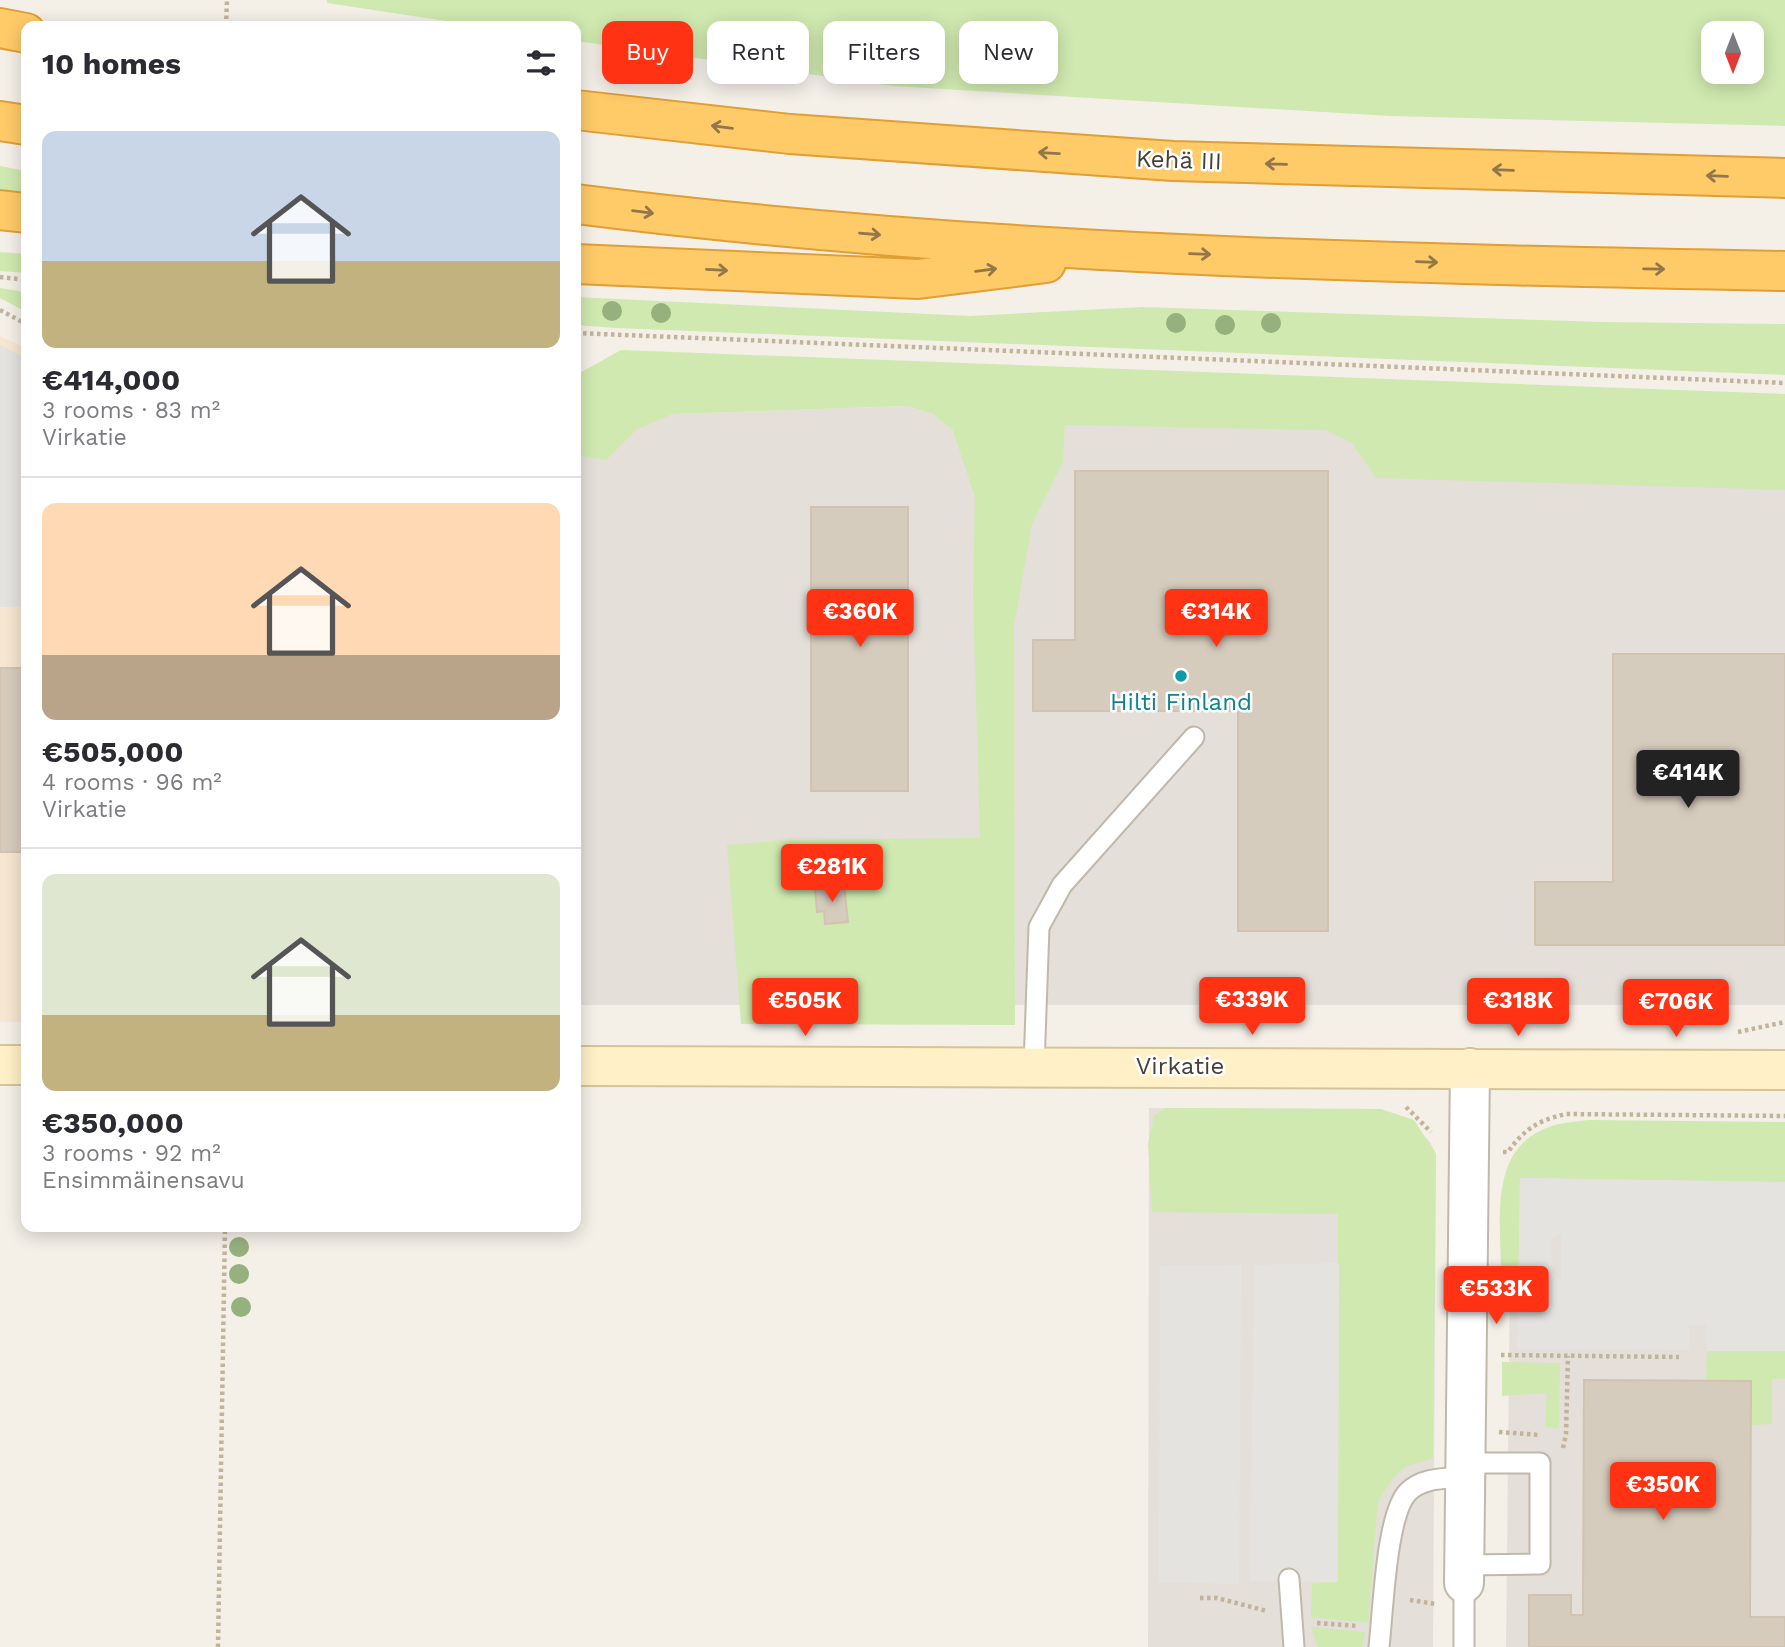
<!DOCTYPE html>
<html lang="en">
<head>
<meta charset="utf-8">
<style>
	body { margin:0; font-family:"Work Sans",sans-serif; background:#f7f7f7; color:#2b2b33; height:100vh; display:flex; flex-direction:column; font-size:26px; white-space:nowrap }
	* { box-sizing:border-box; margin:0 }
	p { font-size:23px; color:#7c7c81 }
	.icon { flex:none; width:38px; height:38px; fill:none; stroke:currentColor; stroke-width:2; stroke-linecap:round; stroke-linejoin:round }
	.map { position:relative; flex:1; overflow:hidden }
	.sheet { position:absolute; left:21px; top:21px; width:560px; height:1211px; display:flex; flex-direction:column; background:#fff; border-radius:14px; box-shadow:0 4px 18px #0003 }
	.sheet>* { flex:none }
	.guide { position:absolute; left:602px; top:21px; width:665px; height:63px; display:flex; gap:14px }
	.needle { width:46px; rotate:180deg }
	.controls { position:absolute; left:1701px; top:21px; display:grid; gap:14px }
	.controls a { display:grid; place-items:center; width:63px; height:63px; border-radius:14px; background:#fff; box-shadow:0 4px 18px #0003; font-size:35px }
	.price { position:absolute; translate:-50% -60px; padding:0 16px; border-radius:7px; background:#ff3314; color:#fff; font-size:23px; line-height:46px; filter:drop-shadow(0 2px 4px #0008) }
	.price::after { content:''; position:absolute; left:50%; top:42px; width:21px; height:16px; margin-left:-10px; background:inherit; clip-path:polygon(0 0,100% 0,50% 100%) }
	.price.selected { background:#222; color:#fff }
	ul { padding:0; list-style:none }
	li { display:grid; align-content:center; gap:14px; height:371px; padding:0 21px }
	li+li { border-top:2px solid #e1e1e2 }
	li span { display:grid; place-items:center; height:217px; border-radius:14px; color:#555 }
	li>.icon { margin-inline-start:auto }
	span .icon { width:126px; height:126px; fill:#fffc; stroke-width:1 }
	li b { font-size:30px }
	h2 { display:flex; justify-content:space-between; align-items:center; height:84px; padding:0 21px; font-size:30px }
	.chip { padding:0 24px; border-radius:14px; background:#fff; box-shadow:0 4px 18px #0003; font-size:24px; line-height:63px }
	.chip.selected { background:#ff3314; color:#fff }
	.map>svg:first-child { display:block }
</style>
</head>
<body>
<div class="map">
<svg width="1785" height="1647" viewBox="0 0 1785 1647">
	<rect width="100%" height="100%" fill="#f4f0e8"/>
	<path fill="#f6e6d2" d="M0,336L26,348V1022H0Z"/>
	<path fill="#e4dfd9" d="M907,406L933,414L953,431L964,459L1062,462L1065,425L1785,430V1005H576V423L673,414Z
		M1149,1108L1381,1109L1415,1126L1430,1142L1436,1154L1433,1647H1148Z
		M1785,1128V1647H1506L1511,1172Z"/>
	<path fill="#d0e9b0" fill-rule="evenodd" d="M327,0H1785V126L1390,116L893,86L576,41V26H479L327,3ZM1713,33H1752V72H1713Z
		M0,166L26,171V199L0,195Z
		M0,252L26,254V273L0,271Z
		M0,288L26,292V312L0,298Z
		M576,297L970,316L1142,307L1603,322L1785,324V375L616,328L576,325Z
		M621,350L1785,394V490L1376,478L1352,443L1325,430L1065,425L1063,462L1032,524L1014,626L1015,1025L741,1024L727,845L788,840L980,838L973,594L975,497L953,431L933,414L907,406L673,414L637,429L606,460L576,455V375Z
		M1165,1108L1381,1109L1414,1120L1436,1154L1433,1458L1405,1467L1392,1479L1378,1502L1368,1623L1311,1617L1312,1583L1338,1582V1214L1152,1212L1148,1144L1154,1116Z
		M1588,1120L1785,1122V1182L1520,1178L1519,1280L1514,1286H1507L1501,1280C1502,1231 1487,1156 1540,1131C1554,1123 1572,1122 1588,1120Z
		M1707,1351H1785V1379H1772V1424L1750,1425V1381L1706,1380Z
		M1502,1362L1560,1363L1559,1428L1546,1427L1545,1423L1547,1393L1502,1396Z
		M1311,1627L1365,1632L1362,1647H1318Z"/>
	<path fill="#e5e3e0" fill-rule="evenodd" d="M0,345L26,358V607H0Z
		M1520,1178L1785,1182V1351H1707L1706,1325H1689V1350L1517,1349ZM1561,1234V1279L1560,1280L1552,1273L1551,1240Z
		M1339,1263L1338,1582L1250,1581L1254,1265Z
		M1241,1265L1239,1584L1159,1582L1160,1266Z"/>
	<path fill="#d6ccbd" stroke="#d1c3b0" stroke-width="2" d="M1075,471H1328V931H1238V711H1033V640H1075Z
		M811,507H908V791H811Z
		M1613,654H1785V945H1535V882H1613Z
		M0,668H26V852H0Z
		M844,885L848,922L825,924L824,911L817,912L815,889Z
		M22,904H26V966H22Z
		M1584,1380L1751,1381L1750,1617H1785V1647H1529V1595H1571V1615H1583Z"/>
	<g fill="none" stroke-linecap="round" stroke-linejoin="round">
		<g stroke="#c0b8aa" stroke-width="23">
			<path id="lane" d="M1034,1066L1039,927L1062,885L1194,737
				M1464,1565L1540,1564V1463H1465
				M1289,1579L1294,1647
				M1464,1583V1647
				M1379,1647C1383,1613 1386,1514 1408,1492C1423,1477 1445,1479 1465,1477"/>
		</g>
		<g stroke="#c0b8aa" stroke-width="42">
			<path id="street" d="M1464,1583L1470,1068"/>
		</g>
		<g stroke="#d5c497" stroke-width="42">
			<path id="secondary" d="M0,1065H26
				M576,1066L1785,1070"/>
		</g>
		<g stroke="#e19e35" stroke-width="42">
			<path id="highway" d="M0,28L26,33
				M576,110L790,134L1173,161L1785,178
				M0,121L26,125
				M576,204C976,255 1382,264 1785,271
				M0,210L26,213
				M576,264L918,279L1046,263"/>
		</g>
		<path stroke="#c2b39b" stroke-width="4.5" stroke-dasharray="3.5 3.5" stroke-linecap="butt" d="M226,26L227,0
			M0,277L26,280
			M0,310L26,324
			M576,333L1785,383
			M1738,1032L1785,1022
			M1406,1107L1431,1132
			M1503,1152H1508C1524,1129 1539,1120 1566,1114L1785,1116
			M1501,1355L1679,1357
			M1499,1432L1539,1435
			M1563,1448L1566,1434L1568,1356
			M1200,1598H1217L1267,1611
			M1410,1600L1436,1604
			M1317,1623L1357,1626
			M218,1647L225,1227"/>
		<use href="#lane" stroke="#fff" stroke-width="19"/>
		<use href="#street" stroke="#fff" stroke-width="38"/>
		<use href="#secondary" stroke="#fff0c7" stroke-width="38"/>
		<use href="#highway" stroke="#ffca68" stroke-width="38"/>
	</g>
	<g fill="#96b07e">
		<circle cx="612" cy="311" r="10"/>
		<circle cx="661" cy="313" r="10"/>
		<circle cx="1176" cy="323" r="10"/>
		<circle cx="1271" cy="323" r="10"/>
		<circle cx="1225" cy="325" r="10"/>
		<circle cx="239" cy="1247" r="10"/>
		<circle cx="239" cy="1274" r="10"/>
		<circle cx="241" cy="1307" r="10"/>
	</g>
	<defs><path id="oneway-shaft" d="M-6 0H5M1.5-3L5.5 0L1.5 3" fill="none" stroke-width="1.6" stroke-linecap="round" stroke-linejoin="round" transform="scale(1.75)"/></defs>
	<g stroke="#91774a">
		<use href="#oneway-shaft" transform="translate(722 127) rotate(-173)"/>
		<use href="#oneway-shaft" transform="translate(1049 153) rotate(-177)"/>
		<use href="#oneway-shaft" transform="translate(1276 164) rotate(-178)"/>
		<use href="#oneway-shaft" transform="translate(1503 170) rotate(-178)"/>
		<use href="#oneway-shaft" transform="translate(1717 176) rotate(-178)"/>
		<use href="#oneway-shaft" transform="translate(643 212) rotate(7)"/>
		<use href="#oneway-shaft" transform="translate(870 234) rotate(5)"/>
		<use href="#oneway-shaft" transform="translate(1200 254) rotate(2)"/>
		<use href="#oneway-shaft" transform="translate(1427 262) rotate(2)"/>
		<use href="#oneway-shaft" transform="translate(1654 269) rotate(1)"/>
		<use href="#oneway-shaft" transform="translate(717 270) rotate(3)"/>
		<use href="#oneway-shaft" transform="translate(986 270) rotate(-7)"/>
	</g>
	<circle fill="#0f9aa8" stroke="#fff" stroke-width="2.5" cx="1181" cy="676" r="7"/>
	<g text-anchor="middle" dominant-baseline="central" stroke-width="5" stroke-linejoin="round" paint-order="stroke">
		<g font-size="24" fill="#484036" stroke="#fff">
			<text transform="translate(1179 160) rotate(2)">Kehä III</text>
			<text x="1180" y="1066">Virkatie</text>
		</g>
		<g font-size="24" fill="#0d838f" stroke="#fff">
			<text x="1181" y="702">Hilti Finland</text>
		</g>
	</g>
</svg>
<div class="controls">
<a><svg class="needle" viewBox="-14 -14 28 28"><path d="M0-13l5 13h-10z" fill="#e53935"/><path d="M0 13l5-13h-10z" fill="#7c7c81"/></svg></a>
</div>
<b class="price" style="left:860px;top:649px">€360K</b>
<b class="price" style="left:1216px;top:649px">€314K</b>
<b class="price selected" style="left:1688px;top:810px">€414K</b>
<b class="price" style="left:832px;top:904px">€281K</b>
<b class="price" style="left:1252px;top:1037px">€339K</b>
<b class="price" style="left:805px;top:1038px">€505K</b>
<b class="price" style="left:1518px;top:1038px">€318K</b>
<b class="price" style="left:1676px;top:1039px">€706K</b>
<b class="price" style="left:1496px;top:1326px">€533K</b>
<b class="price" style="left:1663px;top:1522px">€350K</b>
<div class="guide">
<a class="chip selected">Buy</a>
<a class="chip">Rent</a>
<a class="chip">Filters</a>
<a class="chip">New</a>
</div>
<section class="sheet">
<h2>10 homes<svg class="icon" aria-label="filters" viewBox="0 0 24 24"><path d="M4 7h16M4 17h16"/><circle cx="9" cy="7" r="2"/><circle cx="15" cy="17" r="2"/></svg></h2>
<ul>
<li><span style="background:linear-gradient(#c9d6e8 60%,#c2b280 0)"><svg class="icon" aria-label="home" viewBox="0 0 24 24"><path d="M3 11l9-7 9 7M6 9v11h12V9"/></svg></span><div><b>€414,000</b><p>3 rooms · 83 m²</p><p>Virkatie</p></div></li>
<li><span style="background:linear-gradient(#ffd9b3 70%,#b9a48a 0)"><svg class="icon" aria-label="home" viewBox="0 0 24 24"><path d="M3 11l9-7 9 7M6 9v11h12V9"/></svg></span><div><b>€505,000</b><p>4 rooms · 96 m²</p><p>Virkatie</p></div></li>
<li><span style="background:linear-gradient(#dfe7d0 65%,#c2b280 0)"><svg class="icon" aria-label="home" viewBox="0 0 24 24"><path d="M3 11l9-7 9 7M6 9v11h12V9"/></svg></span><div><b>€350,000</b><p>3 rooms · 92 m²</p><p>Ensimmäinensavu</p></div></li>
</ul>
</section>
</div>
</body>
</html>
